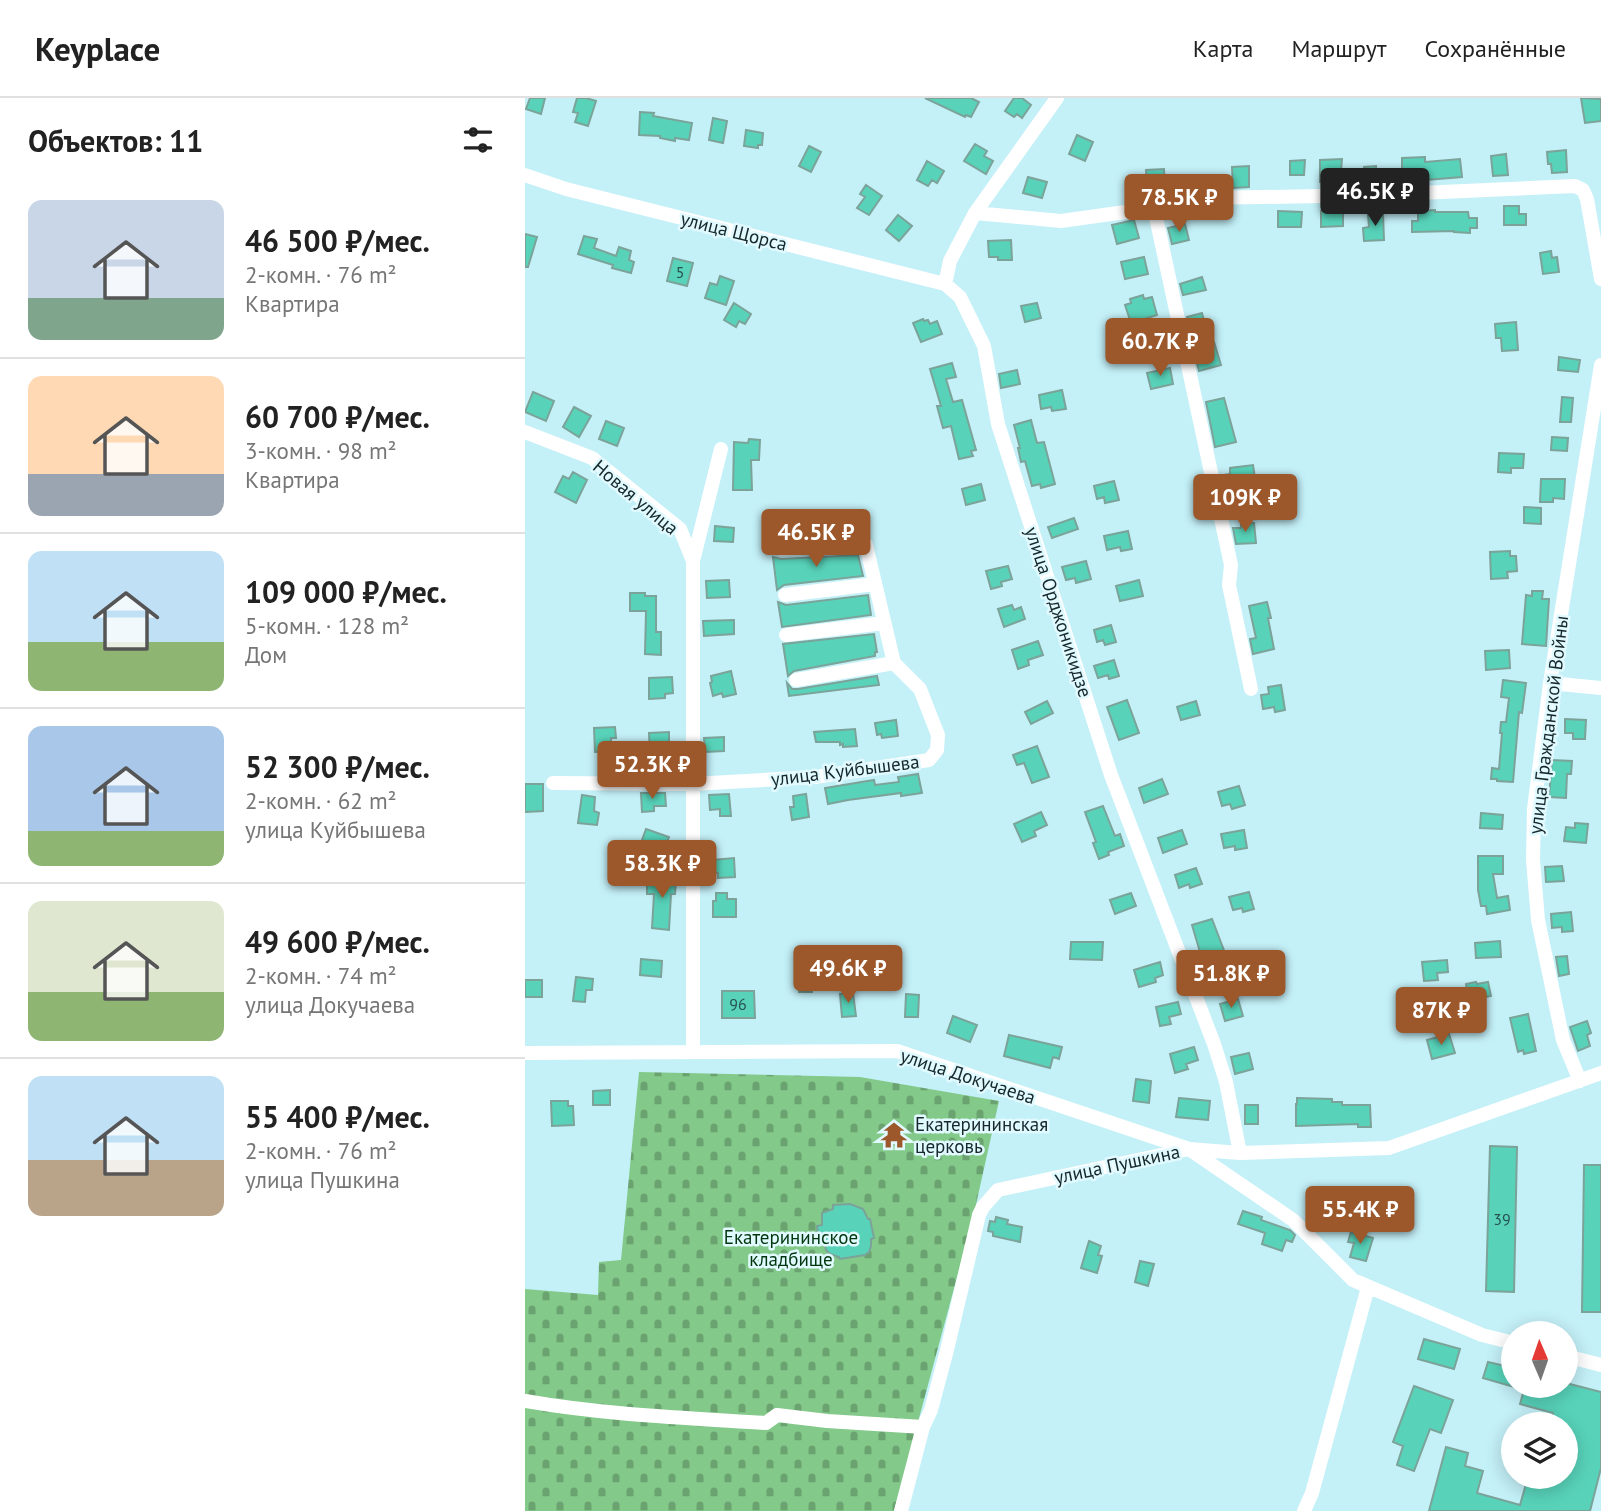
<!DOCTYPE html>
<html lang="ru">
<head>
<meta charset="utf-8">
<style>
	body { margin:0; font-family:"PT Sans",sans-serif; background:#f6f6f6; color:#222; height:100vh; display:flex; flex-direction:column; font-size:26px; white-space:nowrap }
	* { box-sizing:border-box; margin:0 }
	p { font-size:23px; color:#767676 }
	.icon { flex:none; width:38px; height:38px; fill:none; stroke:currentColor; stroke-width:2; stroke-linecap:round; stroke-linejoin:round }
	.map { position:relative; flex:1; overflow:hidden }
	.sheet { display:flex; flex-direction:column; background:#fff; width:525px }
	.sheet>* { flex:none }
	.needle { width:46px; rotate:358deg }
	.tools { position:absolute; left:976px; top:1223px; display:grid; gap:14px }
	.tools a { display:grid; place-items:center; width:77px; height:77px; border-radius:50%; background:#fff; box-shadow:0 4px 18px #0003; font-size:35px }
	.price { position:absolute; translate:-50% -60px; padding:0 16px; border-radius:7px; background:#9c582a; color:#fff; font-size:23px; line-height:46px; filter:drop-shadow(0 2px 4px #0008) }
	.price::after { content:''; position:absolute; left:50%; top:42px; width:21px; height:16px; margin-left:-10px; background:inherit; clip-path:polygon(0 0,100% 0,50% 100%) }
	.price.current { background:#222; color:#fff }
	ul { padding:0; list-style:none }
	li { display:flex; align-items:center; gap:21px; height:175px; padding:0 28px }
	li+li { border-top:2px solid #e0e0e0 }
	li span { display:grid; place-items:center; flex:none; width:196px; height:140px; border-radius:14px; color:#555 }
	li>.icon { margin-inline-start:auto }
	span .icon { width:84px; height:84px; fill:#fffc; stroke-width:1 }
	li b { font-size:30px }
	h2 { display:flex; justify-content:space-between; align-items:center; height:84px; padding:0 28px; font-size:30px }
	header { display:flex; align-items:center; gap:42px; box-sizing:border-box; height:98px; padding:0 35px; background:#fff; border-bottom:2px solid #e0e0e0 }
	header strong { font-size:33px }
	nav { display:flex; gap:38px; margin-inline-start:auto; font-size:24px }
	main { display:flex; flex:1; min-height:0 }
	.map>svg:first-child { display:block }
</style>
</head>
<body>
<header>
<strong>Keyplace</strong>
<nav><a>Карта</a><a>Маршрут</a><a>Сохранённые</a></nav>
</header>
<main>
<section class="sheet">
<h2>Объектов: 11<svg class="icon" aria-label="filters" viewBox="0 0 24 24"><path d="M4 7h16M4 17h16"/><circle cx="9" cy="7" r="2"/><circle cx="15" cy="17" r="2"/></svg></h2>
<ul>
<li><span style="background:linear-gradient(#c9d6e8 70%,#7fa58c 0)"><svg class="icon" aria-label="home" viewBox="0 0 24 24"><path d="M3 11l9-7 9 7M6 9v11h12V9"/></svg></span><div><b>46 500 ₽/мес.</b><p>2-комн. · 76 m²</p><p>Квартира</p></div></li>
<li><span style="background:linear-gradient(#ffd9b3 70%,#9aa5b1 0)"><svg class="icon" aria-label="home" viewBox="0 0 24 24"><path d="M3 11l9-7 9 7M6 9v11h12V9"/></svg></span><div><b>60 700 ₽/мес.</b><p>3-комн. · 98 m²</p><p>Квартира</p></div></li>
<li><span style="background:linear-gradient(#bfe0f5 65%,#8fb573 0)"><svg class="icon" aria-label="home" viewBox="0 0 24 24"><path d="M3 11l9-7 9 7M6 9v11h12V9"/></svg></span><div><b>109 000 ₽/мес.</b><p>5-комн. · 128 m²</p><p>Дом</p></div></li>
<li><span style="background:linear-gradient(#a9c7e8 75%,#8fb573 0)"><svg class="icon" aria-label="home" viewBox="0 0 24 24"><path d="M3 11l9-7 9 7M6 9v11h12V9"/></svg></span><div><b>52 300 ₽/мес.</b><p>2-комн. · 62 m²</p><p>улица Куйбышева</p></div></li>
<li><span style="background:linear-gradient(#dfe7d0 65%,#8fb573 0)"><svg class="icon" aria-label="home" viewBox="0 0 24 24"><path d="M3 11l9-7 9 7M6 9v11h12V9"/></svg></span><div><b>49 600 ₽/мес.</b><p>2-комн. · 74 m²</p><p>улица Докучаева</p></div></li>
<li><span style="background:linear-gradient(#bfe0f5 60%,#b9a48a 0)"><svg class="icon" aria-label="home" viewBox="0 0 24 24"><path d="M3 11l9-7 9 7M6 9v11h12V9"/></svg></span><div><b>55 400 ₽/мес.</b><p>2-комн. · 76 m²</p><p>улица Пушкина</p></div></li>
</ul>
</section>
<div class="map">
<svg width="1076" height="1413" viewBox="0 0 1076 1413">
	<defs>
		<pattern id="cemetery-stones" width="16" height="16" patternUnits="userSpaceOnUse" patternTransform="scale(1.75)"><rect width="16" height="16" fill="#83c989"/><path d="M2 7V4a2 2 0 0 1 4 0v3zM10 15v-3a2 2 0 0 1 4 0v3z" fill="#6aa370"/></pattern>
	</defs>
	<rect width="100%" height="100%" fill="#c4f0f8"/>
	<path fill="url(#cemetery-stones)" d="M114,974L335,979L474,1003L448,1120L369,1413H0V1191L73,1197L74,1164L96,1162Z"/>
	<path fill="#58d3ba" stroke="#7ba399" stroke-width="2" d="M5,0H20L16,16L1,11Z
		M52,0H61L71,3L63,28L50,24L53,15L48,14Z
		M400,0H446L454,4L446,19L441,17L440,19Z
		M489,0H497L506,7L497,20L492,16L489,19L480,13Z
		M1056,0L1076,1V23L1060,25Z
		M115,14L129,15L128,18L167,25L164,42L150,40V43L135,40V38L114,37Z
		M188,20L202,23L198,45L184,42Z
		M221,32L238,35L237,47H233V50L219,48Z
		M552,37L568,44L560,63L544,56Z
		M450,46L462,53L459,58L468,63L461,76L439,63Z
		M284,48L296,54L286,74L274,68Z
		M1041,52L1042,74L1027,75L1026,66H1023L1022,54Z
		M981,56L983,77L968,78L966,58Z
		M900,59V64L935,61L937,79L901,82V84L884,85V75H877V60Z
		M817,61L815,84H795V62Z
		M780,62L779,77H765V63Z
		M402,63L419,73L412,85L407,82L403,88L392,82Z
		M724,68V89L708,90L707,69Z
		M851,68L852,83L840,84L839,69Z
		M639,71L640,91L622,92L621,72Z
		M503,79L522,84L517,100L498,95Z
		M341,87L357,98L344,117L332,110L340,99L335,96Z
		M979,108H994V116H1001V127H979Z
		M910,112V114H943L944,120H952V130H945V135L929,134V133L887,134V123H893V113Z
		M753,113L777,114L776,129H753Z
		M796,113H818V128L796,129Z
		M858,116L859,142L839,143L838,130L844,129L843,117Z
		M373,117L387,128L374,143L361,132Z
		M609,122L614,140L592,146L587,127Z
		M660,126L664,142L647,146L643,130Z
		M0,136L12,139L3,169H0Z
		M59,138L72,141L69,150L91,158L94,149L106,153L104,162L109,164L106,175L87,170L88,167L53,156Z
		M486,142L487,162H473V159H464L463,143Z
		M1026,153L1027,160L1032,159L1034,174L1018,176L1015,155Z
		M619,159L623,176L600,181L596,164Z
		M148,160L168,165L162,188L142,183Z
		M195,178L209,183L201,207L180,200L185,185L192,187Z
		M677,179L681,192L658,197L655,186Z
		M618,197L619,201L627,199L632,217L606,225L600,207L606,205L605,201Z
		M209,205L226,216L220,226L214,223L211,229L199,222Z
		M512,205L516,220L500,224L496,208Z
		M677,215L685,245L689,244L696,267L674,273L671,261L680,259L672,236L666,238L662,219Z
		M398,221L399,223L403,222L405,226L412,223L417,236L396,244L388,225Z
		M991,224L993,252L977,253L976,240H971L970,226Z
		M1034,259L1055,262L1053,274L1033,272Z
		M427,265L431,279L421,281L428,304L437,302L451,352L446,353L448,358L434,361L426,328L418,330L412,308H416L405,271Z
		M645,270L648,286L626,291L622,275Z
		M492,272L495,286L476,290L474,276Z
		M537,292L541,311L527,313L526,309L516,311L514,297Z
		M8,294L29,303L21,323L0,314Z
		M1037,299L1048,300L1046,324H1035Z
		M699,300L711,344L690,349L681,304Z
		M49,309L66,318L54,339L38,329Z
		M506,322L512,345L519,344L530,386L516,390L515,386L507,388L500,363L496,364L493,350H495L489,327Z
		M81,323L99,330L92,348L74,341Z
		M1027,339L1043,340L1042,353L1026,352Z
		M224,341L235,342L234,362H226L227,392H208L209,344L223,345Z
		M974,355L999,356L998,370H986V375L973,374Z
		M728,367L730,380L724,381L725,391L700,395L698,377L705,376V370Z
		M48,374L62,382L51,405L30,394L38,378L44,381Z
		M1016,381H1040L1039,401L1028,400V404H1015Z
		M589,383L594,402L580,405L579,399L572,401L569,388Z
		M456,386L460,402L441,407L437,391Z
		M999,409L1016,410V426L999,425Z
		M331,419L333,438L257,441L255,428Z
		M549,420L553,431L527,440L523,429Z
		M716,425H729L731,445L711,446L708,430H716Z
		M190,428L209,430L208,444L189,443Z
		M603,433L607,451L596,453L595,449L582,452L579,438Z
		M985,453V458H991L992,473L982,474L983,480L966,481L965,454Z
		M333,457L338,478L259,487L252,492L248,459L256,461Z
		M561,463L566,481L551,485L550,480L541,482L537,469Z
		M483,468L487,481L476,484L477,488L466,491L461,473Z
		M204,482L205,499L182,500L181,483Z
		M614,482L618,498L595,503L591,488Z
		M1007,493H1018L1017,501H1024L1021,548L997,546L1001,497L1007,498Z
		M105,495H120V498H131V534H136V557L120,556L121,513H105Z
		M343,497L346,517L257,529L253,504L261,507Z
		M742,504L746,520H743L749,551L728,556L725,541L731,540L724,508Z
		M487,507L489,512L496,509L500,521L479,529L473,511Z
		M209,522V536L179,538L178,523Z
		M586,527L591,544L580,547L578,542L572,544L569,532Z
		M349,536L352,554H350V558L269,573L263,578L258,546Z
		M513,543L518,557L503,562L504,567L493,571L487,552Z
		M984,552L985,570L961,572L960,553Z
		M589,562L594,578L584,581L583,577L573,580L569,568Z
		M206,573L211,596L198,599L197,595L188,598L185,585L187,584L186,578Z
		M352,578L354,587L264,598L262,585L267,591H273Z
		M147,579L148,595L140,596V600L124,601V580Z
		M978,582L1001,585L997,615L994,614L988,684L972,683V681H966L967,670L974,671L977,635H975L976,624H981L984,600L976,599Z
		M756,587L760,612L750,614L749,609L738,611L736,597L744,596L743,589Z
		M602,602L614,635L594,642L582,609Z
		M522,603L528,615L506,626L500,614Z
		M671,603L675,617L656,622L652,609Z
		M1040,621L1061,622L1060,641H1048V635H1040Z
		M371,622L373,638L357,640L356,636L352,637L350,625Z
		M90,629L91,640H86V653L70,654L69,630Z
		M330,631L332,648L318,649V646L315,647V644H291L289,634Z
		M144,634V645H139L140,657H125L124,635Z
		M199,639V653L180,654L179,640Z
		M512,648L524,679L507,685L499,665L492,667L488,657Z
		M1027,662L1047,663L1046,676H1042L1041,700L1024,699Z
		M393,676L397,695L376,698V695L323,702L303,706L300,690L349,682L350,687L374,684L373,679Z
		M637,681L643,696L619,705L614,690Z
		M0,686H18V713L0,714Z
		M714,688L720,707L707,711L705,706L697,708L693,694Z
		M116,695H140L141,708H129V713L117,714Z
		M204,696L206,718H195V711L185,712L184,697Z
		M281,696L284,719L267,722L265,709H269L268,698Z
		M57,697L70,699L69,713L74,715L72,727L53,725Z
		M578,708L590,738L595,736L599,748L583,754L584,757L574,761L568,745L571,744L560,714Z
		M516,714L522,727L509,733L511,738L497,744L489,726Z
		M956,715L978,717L977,731L955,730Z
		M1050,725L1063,726L1061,745L1039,743L1041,729L1050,730Z
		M121,731L144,739L135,760L120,755L125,746L117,742Z
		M657,732L662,746L638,755L633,740Z
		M719,732L722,750L710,752V748L699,750L696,736Z
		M953,758H978V776H968L972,800L983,798L985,812L962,816L961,808H956L953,792Z
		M209,760L210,779L193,780V775H189L188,762Z
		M1037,768L1039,783L1021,784L1020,769Z
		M671,770L677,786L665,790L664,786L654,790L650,777Z
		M129,776H145V781L151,782L150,796H146L144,832L127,830L129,796H122V784L129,785Z
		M724,794L729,811L718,814L717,810L708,812L704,799Z
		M191,795H202V801H211V819H188V803H191Z
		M606,795L611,808L590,816L585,802Z
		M1046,814L1048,833L1037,834V829L1027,830L1026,816Z
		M687,821L705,868L694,871L692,867L680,871L667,827Z
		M975,843L976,859L951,860L950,845Z
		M546,844H578L577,862L545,861Z
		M351,857L354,883L340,884L337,859Z
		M1042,858L1044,876L1034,878L1031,859Z
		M116,861L137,863L136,879L115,877Z
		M922,862L923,874L912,875L913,882L899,883L897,864Z
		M635,864L638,877L630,880L631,884L614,889L609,872Z
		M287,875V894H274V886H270V876Z
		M51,879L68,881L67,892H61L60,904L48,903Z
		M0,882H17V899H0Z
		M951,884L952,886L963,884L966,898L955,900L956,905L944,907L941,886Z
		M197,893H229L230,920H197Z
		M328,895L331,918L317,919L315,896Z
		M381,896L394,897L393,919H380Z
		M713,901L718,918L700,923L695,906Z
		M653,904L656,916L644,919L646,926L635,928L631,909Z
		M1003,916L1011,953L999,956L998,952L993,954L985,920Z
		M428,918L452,927L445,944L422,935Z
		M1062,923L1066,935L1062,937L1065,948L1053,953L1045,929Z
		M924,936L930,955L907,961L902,942Z
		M484,937L537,949L534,961L528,959L525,970L479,958Z
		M669,949L673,962L661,966L663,971L650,975L645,956Z
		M724,955L728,971L710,976L706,959Z
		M611,981L626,983L624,1005L608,1003Z
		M85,992V1007H68V993Z
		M654,1000L685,1003L683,1022L651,1019Z
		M772,1000L807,1001V1004H817V1007H845L846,1029H833V1026L771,1028V1006H772Z
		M26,1003H43V1008H48L49,1027L27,1028Z
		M720,1007H733V1026H720Z
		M965,1048L992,1049L989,1194L961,1193Z
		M1059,1067H1076V1214H1057Z
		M325,1106L338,1111L343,1121H345L349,1140L346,1141V1148L344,1154L340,1157L315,1161L314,1159L305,1156L301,1152L300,1146H294L292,1128L297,1127V1115L308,1111V1107Z
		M718,1113L737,1119L736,1122L765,1132L770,1137L767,1144L761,1142L757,1153L737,1146L740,1135L713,1126Z
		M471,1119L483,1122L482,1126L497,1129L495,1144L468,1138V1134L463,1133L465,1123L470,1124Z
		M826,1134L848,1140L841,1163L825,1159L829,1145L823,1144Z
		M564,1143L576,1148L573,1157L577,1158L572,1175L556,1170Z
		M615,1163L629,1166L623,1188L610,1184Z
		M899,1241L935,1251L929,1271L893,1261Z
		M963,1264L989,1270V1289L958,1280Z
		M1041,1285L1076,1294V1370L1065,1413H904L921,1349L943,1355L940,1368L958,1373L952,1395L995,1407L1003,1379H1041V1326H1025L1028,1315L995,1306L1000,1288H1041Z
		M889,1288L928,1302L916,1335L905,1331L889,1373L872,1367L878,1348L868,1344Z"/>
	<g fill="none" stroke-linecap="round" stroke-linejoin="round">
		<path stroke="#fff" stroke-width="14" d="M532,0L450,115L425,163L420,186L435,199L459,248L473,326L586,677L689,946L701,984L715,1055
			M0,77L41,91L420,186
			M629,110L706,467L704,487L726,591
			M450,115L536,123L629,110L655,103L683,100L849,97L1050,88L1058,92L1062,101L1076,181
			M0,334L67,360L155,431L168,463
			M260,497L350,486
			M261,537L359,525
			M271,582L369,565
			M1025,585L1076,590
			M28,685L167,686L290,679L404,662L412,652L413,637L395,591L369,565L341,447L256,451
			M168,954V463L196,351
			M0,955L372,953L664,1051L715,1055L864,1050L1076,975
			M1055,983L1038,942L1013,822L1008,762L1009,711L1025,585L1076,267
			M1041,1258L1076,1267
			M0,1303C80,1317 161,1320 241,1325L252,1317L302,1323L398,1329
			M376,1413L398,1329L406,1312L422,1252L454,1117L458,1109L473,1092L664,1051L768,1122L828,1182L957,1237L989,1245
			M779,1413L787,1395L843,1189"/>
	</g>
	<defs>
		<g id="temple-bare" transform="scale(2.1)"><path d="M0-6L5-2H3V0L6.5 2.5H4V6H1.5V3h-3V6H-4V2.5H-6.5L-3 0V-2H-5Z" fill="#9c582a" stroke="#e0faff" stroke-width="2.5" paint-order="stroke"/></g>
	</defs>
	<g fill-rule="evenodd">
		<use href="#temple-bare" x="369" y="1037"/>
	</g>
	<g text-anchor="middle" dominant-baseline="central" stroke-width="5" stroke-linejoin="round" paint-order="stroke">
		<g font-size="16" fill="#27534f">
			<text x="155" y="174">5</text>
			<text x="213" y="906">96</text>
			<text x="977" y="1121">39</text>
		</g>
		<g font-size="19" fill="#17282b" stroke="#e0faff">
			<text transform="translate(209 133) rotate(14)">улица Щорса</text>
			<text transform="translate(111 399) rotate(40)">Новая улица</text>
			<text transform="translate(534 514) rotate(72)">улица Орджоникидзе</text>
			<text transform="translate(1023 627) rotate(-83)">улица Гражданской Войны</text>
			<text transform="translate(320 672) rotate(-7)">улица Куйбышева</text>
			<text transform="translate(443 978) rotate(18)">улица Докучаева</text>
			<text transform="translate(592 1066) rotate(-12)">улица Пушкина</text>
		</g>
		<g font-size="19" fill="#17282b" stroke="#e0faff" text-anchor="start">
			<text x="390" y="1026">Екатерининская<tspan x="390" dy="22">церковь</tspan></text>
		</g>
		<g font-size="19" fill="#01360d" stroke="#e0faff">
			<text x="266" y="1139">Екатерининское<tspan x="266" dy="22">кладбище</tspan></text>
		</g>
	</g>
</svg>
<div class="tools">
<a><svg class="needle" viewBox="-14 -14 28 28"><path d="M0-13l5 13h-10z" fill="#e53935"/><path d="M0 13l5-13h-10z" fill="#767676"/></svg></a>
<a><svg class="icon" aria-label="layers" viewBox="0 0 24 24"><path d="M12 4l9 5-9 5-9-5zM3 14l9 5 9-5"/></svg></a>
</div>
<b class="price current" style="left:850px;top:130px">46.5K ₽</b>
<b class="price" style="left:654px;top:136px">78.5K ₽</b>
<b class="price" style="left:635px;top:280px">60.7K ₽</b>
<b class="price" style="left:720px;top:436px">109K ₽</b>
<b class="price" style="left:291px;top:471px">46.5K ₽</b>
<b class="price" style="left:127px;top:703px">52.3K ₽</b>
<b class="price" style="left:137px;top:802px">58.3K ₽</b>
<b class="price" style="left:323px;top:907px">49.6K ₽</b>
<b class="price" style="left:706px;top:912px">51.8K ₽</b>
<b class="price" style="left:916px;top:949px">87K ₽</b>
<b class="price" style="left:835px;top:1148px">55.4K ₽</b>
</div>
</main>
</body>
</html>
